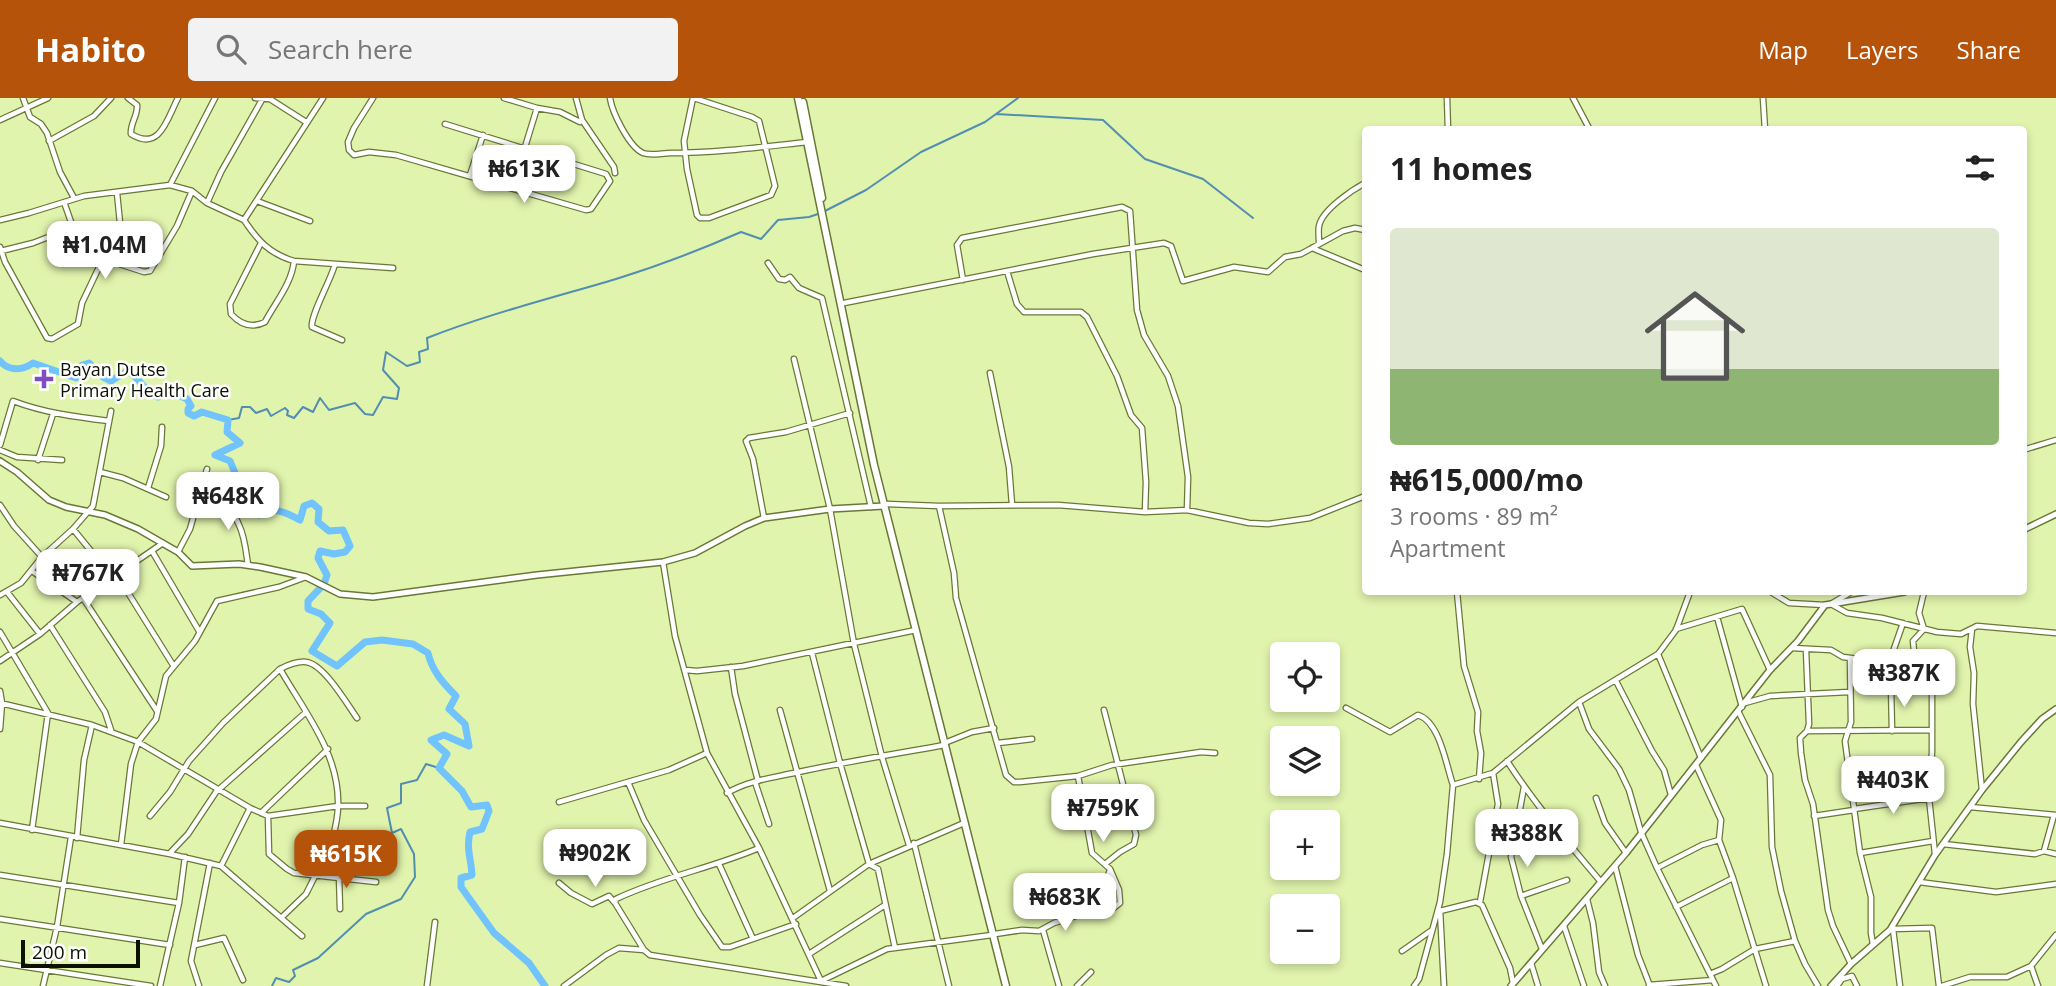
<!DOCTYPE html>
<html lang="en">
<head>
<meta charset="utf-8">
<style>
	body { margin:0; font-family:"Open Sans",sans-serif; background:#f2f2f2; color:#222; height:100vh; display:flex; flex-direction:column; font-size:26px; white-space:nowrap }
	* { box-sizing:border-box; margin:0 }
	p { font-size:23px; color:#767676 }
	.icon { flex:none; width:38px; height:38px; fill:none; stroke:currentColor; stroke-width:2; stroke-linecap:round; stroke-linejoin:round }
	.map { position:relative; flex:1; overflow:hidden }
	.panel { position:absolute; left:1362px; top:28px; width:665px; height:469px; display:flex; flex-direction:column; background:#fff; border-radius:7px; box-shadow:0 4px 10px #0003 }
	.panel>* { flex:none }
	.tools { position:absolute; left:1270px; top:544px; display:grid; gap:14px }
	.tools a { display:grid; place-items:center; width:70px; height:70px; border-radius:7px; background:#fff; box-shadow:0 4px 10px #0003; font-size:35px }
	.scale { position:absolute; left:21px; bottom:18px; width:119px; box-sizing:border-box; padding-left:7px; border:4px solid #0c1100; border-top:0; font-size:19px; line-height:24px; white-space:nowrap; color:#0c1100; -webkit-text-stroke:5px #fff; paint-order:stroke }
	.price { position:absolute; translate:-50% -60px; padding:0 16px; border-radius:14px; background:#fff; color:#222; font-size:23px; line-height:46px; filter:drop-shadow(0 2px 4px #0008) }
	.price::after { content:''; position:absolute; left:50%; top:42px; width:21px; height:16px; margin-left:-10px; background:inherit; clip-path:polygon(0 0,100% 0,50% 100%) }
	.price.selected { background:#b45309; color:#fff }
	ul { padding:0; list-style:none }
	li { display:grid; align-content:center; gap:14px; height:371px; padding:0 28px }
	li span { display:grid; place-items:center; height:217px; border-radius:7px; color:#555 }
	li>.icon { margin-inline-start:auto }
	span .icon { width:126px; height:126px; fill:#fffc; stroke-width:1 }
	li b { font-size:30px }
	h2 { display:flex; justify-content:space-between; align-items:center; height:84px; padding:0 28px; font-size:30px }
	header { display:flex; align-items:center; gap:42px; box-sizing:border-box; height:98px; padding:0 35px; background:#b45309; color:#fff }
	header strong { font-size:33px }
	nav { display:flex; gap:38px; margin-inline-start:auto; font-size:24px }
	.search { width:490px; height:63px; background:#f2f2f2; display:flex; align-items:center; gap:18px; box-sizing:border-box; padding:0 24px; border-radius:7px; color:#767676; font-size:26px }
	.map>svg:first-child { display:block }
</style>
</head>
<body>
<header>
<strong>Habito</strong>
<div class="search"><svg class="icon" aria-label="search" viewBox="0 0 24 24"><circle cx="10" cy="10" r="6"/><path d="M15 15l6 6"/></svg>Search here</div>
<nav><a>Map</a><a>Layers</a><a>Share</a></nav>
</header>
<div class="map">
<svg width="2056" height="888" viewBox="0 0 2056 888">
	<rect width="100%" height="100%" fill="#e1f4ad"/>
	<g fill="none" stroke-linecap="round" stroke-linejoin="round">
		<path stroke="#528eb1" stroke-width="2" d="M996,16L1103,22L1145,61L1203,81L1253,120
			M823,114L866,92L921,54L985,24L1018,0
			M228,322L239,320L242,309H250L256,315L267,311L271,318L285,310L288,313L287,317L294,320L303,309L313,314L320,300L329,312L355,305L365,316L373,317L383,299L397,301L399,290L383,272L386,254L407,268L420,264L419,254L428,251L427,240C488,216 552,200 616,181C658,168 700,152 741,134L761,141L778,122L809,119L818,116
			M272,888L276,880L289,884L295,878L293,872L318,860L366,816L401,801L415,779L414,756L401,731L392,735L387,710L401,705V686L417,682L426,666L439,670"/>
		<path stroke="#70c3fd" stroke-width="7" d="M0,263C9,273 22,273 33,265L76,280L82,267L89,265L103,279L111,283L127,273C139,278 142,292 158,299L170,293L187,301L191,308L188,311V315L194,318L202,314L228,322L227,334L240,345L215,357L230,363L241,389L251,387L256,392L251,401V412L259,417C274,408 285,414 300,422L304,408L312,405L319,411L318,424L329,433L343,432L350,448L345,454L334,456L320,453L318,460L327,477L324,486L308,503V511L321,516L330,525L312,553L337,568L365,544L382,542L413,546L428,555C432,573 443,585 456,598L449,611L465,626L469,648L444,637L431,642L447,656L439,670L462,693L471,709L487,707L489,713L482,731L470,734C466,751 471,760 472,777L461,780V789L494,835L529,865L545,888"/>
		<g stroke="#697836" stroke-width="7">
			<path id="minor" d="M23,0L30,19L41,26L47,35L60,74L74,100
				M128,0L137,7C138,18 130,25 131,36C160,54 167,21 178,0
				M255,0L270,1L306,24
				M373,0L354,30L348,44L349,52L354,57L369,54L396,57L586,112L591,111L610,83L606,76L445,26
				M504,0L537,10L560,14L580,24L582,22L576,0
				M610,0C612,14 629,49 643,55C651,58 662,55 671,55C716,55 761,49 807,44
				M693,0L684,43L687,71L697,117L700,120H709L771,97L775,88L759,23L752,19L694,0
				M1447,0L1448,32
				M1573,0L1590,32
				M1763,0L1765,32
				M0,22L48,0
				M582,22L614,69L615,75
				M49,43L94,18L111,0
				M525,49L537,10
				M470,77L483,37
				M170,87L215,0
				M257,103L310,123
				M207,105L221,74L263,0
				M0,122L29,115L84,98L170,87L192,93L207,105L244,122L323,0
				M244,122C258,143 270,156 294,163L393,170
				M261,145L230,206L231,216C240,226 251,231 265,224C275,205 292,185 294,163
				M1319,145C1319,140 1318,133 1319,128C1322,112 1352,92 1365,85
				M0,149L5,164L47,240L52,241L78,226L82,205L120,125L117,95
				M1312,150L1365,172
				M1,153L33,145L69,131L71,124L64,104
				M101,160L144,174L150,173L177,128L192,93
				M768,165L779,181L785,182L790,179L799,190L822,200L871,409
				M335,166C331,182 310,218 312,229L342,242
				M1007,173L1017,206L1024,214H1081L1087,219L1117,278L1131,317L1142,330L1146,384L1145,414
				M963,182L957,147L962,140L1122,109L1130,113L1137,212L1144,237L1168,278L1178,308L1188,379L1187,412
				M844,205L1093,156L1164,145L1171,148L1183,183L1234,169L1268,174L1285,159L1301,156L1343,133L1355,130L1365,132
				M794,261L830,411L854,546L882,659L909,747
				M990,275L1009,369L1012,407
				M0,347L13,303C45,315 76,319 109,323
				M0,352L17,359L62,362
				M2023,352L2056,342
				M38,362L53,316
				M100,374L123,380L166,399
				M148,390L161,348L162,329
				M201,398C216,395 234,414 239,427C245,439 246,454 248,467
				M887,406L939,408L1058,407L1145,414L1187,412L1249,425L1268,426L1310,420L1365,398
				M0,407L14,428L42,459
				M939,408L954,475L956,500L1006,677L1014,684H1020L1078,678L1112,667L1201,654L1215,655
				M764,420L753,361L746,343L749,340L786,334L850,315
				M73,431L91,453L109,482
				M152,453L199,533
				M178,454L190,431L207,371
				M663,464L675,538L707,655L759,750L821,883L887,851L992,837
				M32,473L77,504
				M117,477L173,567
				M7,494L40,536
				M1457,494L1464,568L1478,614L1477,633L1481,655L1479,681
				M1771,494L1789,505L1825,507
				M1851,494L1831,506L1847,515L1882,520L1937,534L1961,536L1977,528L2056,535
				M0,497L21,485L42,459L73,431L93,408L111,313
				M83,500L157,613
				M1717,519L1742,609
				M50,527L105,614L111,632
				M1676,531L1742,511L1770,572
				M1972,531L1970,549L1974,575L1973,606L1982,692
				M0,534L48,615L32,732
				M1792,550L1831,552L1843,559L1889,565L1907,563L1914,553L1913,543L1924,531L1919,515L1924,494
				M1806,552L1809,626L1807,633L1800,640L1801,655L1805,682L1813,706L1828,812L1833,828L1851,866
				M1914,553L1928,562L1932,569V654L1929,700L1935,756
				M812,555L840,665L869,766L878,771L895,850
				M1658,556L1701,660
				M1850,560L1851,624L1845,643L1860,755L1871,799V835L1873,846
				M0,563L40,536L77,504L163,445
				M731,569L735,596L758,683
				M280,571C304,613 340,656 338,708C338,731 327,752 326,777
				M685,572L697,573L743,568L916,532
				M1616,583L1652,653L1664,672L1671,697
				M1891,584L1889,565L1903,525
				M0,593L2,605L0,631
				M1579,604L1589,631L1619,671L1629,692L1641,734L1657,770L1716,888
				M0,605L92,627L138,644L250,710L221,768
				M1745,605L1770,598L1849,594
				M1346,610L1390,634L1418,617C1440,624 1446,667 1453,687
				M780,612L830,793
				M1104,612L1136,737L1134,746L1120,754L1105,766
				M1738,613L1770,677L1772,749L1781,793L1795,843L1805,866L1818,888
				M1807,633L1932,632
				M1892,633L1891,588L1894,581
				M947,644L972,634L994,630
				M998,645L1032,641
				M1507,663C1535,706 1568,745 1601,784
				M1696,667L1721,722L1719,742L1733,780L1766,888
				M628,684L644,722L700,817L722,849H730L796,826
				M755,684L769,726
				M1524,689L1511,759L1521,798L1542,851
				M727,695C747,683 771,680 794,675C844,664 894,656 945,647
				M1596,700L1605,725L1626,755
				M559,704L669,672L707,655
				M1970,709L2056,717
				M250,710L268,718L269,756L287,771L294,775L376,784
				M1854,711L1929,700
				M261,715L328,651
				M150,718L170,694L189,663L223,625L280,571C288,567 297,563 306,564C324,566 347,606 357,620
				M268,718L338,708H365
				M1814,718L1854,712
				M0,725L170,756L221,768L302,838
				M77,740L84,662L92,627
				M914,745L949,888
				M1943,746L2035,756L2044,753L2056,756
				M121,747L131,666L138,644L156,621L166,578L195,543L217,503L279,489L306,479
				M759,750C712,770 662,779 616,801L615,805L644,852L650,857L846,888
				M2044,753L2054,717
				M170,755L188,736L216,694L305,615
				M1860,755L1933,743
				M719,766L753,841
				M1615,768L1638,857L1650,888
				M1657,770L1702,747L1719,742
				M0,777L179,805
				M339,778L340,811
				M1919,784L1996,794L2056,786
				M559,785L571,795L592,806L609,798L614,804
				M1103,790L1110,772
				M1521,798L1567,782
				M1587,801L1593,825L1599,874L1605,888
				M1480,804L1498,706L1493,675
				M1676,809L1733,780
				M1440,812L1444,888
				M1440,813L1476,804L1482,807L1510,870L1513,885
				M281,820L306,796L315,778
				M793,820L869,766L964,725
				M0,821L170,847
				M1564,828L1584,888
				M1891,831L1932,830L1939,888
				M1893,831L1900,888
				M1043,832L1059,888
				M995,836L1022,832L1039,833L1054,825L1085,815L1111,812L1120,805L1119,792L1110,771L1092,755L1078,678
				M195,847L224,840L243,882
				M1402,853L1432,832
				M809,856L885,807
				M0,865L151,888
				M1531,865L1538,888
				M2031,868L2038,888
				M1710,876L1722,871L1755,851L1795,843
				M1649,887L1713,882
				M43,888L57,829L71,739
				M160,888L179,805L185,759
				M199,888L191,863L210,765
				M427,888L435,824
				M564,888L606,857L619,850L644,852
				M1077,888L1091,874
				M1414,888L1419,881L1440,804L1447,756L1453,687L1493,675L1579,604L1658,556L1676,532L1690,494
				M1837,888L1842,881L1852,878L1857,888
				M1942,888L1970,879H2007L2031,868L2056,837"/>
		</g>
		<g stroke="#697836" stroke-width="8">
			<path id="tertiary" d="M0,363L17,374L49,402L66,409L105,417L138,431L178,454L192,468L239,466L260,469L306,479L340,496L373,499L537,477L663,464L695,455L745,428L764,420L830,411L884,408
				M2023,432L2056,416
				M1511,888L1626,755L1770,572L1798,543L1825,507L1904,494
				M1831,888L1851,866L1890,832L1935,757L1982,692L2021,644L2042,621L2056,611"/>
		</g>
		<g stroke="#697836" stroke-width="9">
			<path id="primary" d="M798,0L874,367L1006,888
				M803,4L822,100"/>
		</g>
		<use href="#minor" stroke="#fff" stroke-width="4.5"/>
		<use href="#tertiary" stroke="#fff" stroke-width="5"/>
		<use href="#primary" stroke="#fff" stroke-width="6"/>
	</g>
	<path fill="#804cc4" stroke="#fff" stroke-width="2.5" d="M40.5 270.5h7v7h7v7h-7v7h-7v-7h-7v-7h7z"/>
	<g text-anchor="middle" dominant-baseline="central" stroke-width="5" stroke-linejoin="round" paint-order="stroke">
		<g font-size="18" fill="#0c1100" stroke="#fff" text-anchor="start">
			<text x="60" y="271">Bayan Dutse<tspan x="60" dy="21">Primary Health Care</tspan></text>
		</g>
	</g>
</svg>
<div class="tools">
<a><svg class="icon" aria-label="locate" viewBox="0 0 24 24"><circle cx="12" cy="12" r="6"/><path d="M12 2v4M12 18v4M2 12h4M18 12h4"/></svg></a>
<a><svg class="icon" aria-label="layers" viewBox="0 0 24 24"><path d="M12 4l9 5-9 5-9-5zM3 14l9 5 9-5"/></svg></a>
<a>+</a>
<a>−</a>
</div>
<div class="scale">200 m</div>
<b class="price" style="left:524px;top:107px">₦613K</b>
<b class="price" style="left:105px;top:183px">₦1.04M</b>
<b class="price" style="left:228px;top:434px">₦648K</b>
<b class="price" style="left:88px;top:511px">₦767K</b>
<b class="price" style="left:1904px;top:611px">₦387K</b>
<b class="price" style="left:1893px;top:718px">₦403K</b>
<b class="price" style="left:1103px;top:746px">₦759K</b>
<b class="price" style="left:1527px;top:771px">₦388K</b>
<b class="price" style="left:595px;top:791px">₦902K</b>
<b class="price selected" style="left:346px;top:792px">₦615K</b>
<b class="price" style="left:1065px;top:835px">₦683K</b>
<section class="panel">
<h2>11 homes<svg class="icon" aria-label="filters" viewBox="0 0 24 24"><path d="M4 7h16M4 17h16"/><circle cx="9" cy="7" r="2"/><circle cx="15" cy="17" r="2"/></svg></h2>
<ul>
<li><span style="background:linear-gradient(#dfe7d0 65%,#8fb573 0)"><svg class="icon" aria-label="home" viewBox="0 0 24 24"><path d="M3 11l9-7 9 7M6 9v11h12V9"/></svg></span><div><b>₦615,000/mo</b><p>3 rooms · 89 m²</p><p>Apartment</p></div></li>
</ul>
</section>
</div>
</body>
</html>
